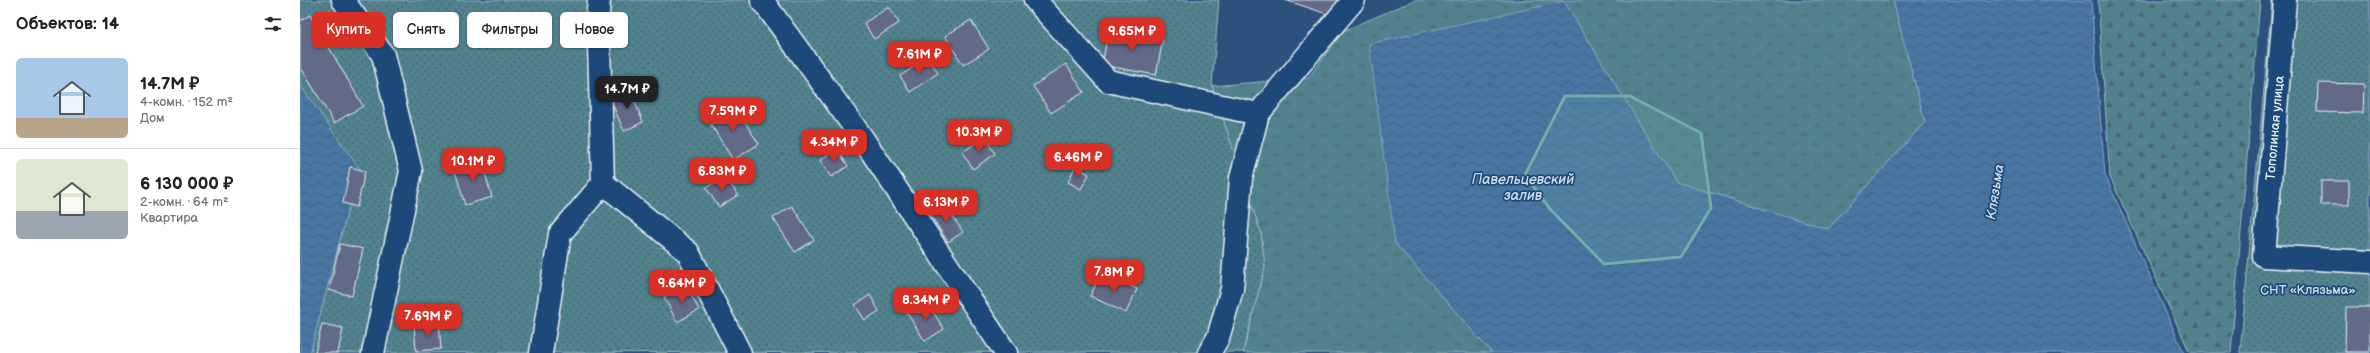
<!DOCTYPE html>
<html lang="ru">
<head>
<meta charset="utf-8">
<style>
	body { margin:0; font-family:"Balsamiq Sans",sans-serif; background:#f6f6f6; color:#202124; height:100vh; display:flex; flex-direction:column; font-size:15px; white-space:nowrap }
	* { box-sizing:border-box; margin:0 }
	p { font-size:13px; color:#757577 }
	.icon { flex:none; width:22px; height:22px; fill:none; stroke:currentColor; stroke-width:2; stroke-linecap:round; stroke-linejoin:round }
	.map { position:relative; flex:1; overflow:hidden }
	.sheet { display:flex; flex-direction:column; background:#fff; width:300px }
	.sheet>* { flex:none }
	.top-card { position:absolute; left:12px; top:12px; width:380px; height:36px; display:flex; gap:8px }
	.price { position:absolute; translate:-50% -34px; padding:0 9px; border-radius:8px; background:#d93025; color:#fff; font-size:13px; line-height:26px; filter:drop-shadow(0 1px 2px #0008) }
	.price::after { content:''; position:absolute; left:50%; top:24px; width:12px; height:9px; margin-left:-6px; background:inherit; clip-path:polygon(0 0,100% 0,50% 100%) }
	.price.selected { background:#222; color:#fff }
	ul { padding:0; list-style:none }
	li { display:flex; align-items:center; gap:12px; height:100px; padding:0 16px }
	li+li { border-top:1px solid #e0e0e0 }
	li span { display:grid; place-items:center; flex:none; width:112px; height:80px; border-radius:6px; color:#555 }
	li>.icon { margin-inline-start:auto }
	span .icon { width:48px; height:48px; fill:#fffc; stroke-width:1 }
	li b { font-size:17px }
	h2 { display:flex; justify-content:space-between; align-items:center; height:48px; padding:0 16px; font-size:17px }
	.chip { padding:0 14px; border-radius:6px; background:#fff; box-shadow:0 1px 3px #0004; font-size:14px; line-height:36px }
	.chip.selected { background:#d93025; color:#fff }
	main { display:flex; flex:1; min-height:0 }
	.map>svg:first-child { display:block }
</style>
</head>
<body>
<main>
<section class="sheet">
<h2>Объектов: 14<svg class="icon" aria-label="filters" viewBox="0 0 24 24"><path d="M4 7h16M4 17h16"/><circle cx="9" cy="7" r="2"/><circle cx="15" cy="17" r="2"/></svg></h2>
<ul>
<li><span style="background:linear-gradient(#a9c7e8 75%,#b9a48a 0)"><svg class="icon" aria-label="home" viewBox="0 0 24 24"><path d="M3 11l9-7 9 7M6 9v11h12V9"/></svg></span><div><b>14.7M ₽</b><p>4-комн. · 152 m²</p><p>Дом</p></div></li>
<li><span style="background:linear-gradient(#dfe7d0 65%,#9aa5b1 0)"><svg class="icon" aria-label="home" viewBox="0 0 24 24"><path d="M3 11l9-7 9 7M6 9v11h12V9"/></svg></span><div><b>6 130 000 ₽</b><p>2-комн. · 64 m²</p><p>Квартира</p></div></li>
</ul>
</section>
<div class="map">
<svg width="2070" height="353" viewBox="0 0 2070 353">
	<defs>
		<pattern id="grass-tufts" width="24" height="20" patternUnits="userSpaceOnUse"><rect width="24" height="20" fill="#51828d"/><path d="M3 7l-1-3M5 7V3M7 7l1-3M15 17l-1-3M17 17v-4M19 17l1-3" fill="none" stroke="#4c686f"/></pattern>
		<pattern id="forest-firs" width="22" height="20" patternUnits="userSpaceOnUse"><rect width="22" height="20" fill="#51828d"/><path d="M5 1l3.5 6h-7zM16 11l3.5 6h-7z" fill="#4c686f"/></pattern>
		<pattern id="garden-dots" width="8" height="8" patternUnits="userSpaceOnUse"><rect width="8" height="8" fill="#51828d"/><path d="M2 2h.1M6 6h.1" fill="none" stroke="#4c686f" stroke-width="1.8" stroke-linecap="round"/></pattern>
		<pattern id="water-waves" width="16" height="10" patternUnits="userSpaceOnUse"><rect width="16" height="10" fill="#4776a3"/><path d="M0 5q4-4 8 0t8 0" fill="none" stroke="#465f76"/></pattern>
	</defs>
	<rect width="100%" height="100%" fill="#2d517d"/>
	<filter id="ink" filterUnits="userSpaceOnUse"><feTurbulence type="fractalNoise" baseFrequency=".025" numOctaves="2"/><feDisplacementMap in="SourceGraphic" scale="8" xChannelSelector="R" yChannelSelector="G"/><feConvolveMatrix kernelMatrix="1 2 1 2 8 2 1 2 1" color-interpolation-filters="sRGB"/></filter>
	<g filter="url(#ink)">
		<path fill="url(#grass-tufts)" stroke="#9cbac2" d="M1115,0H1593L1625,122L1528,229L1376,182L1264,1L1095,243L1192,353H943L965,267L961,233L912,86L1008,78L1043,31Z"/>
		<path fill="url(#forest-firs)" stroke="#9cbac2" d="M1798,0H1960L1931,353H1890L1810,177Z"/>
		<path fill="url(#garden-dots)" stroke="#9cbac2" d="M0,0H919L912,86L961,233L965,267L943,352L10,353L59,168L0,85Z
			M1972,0H2070V353H1940Z"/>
		<path fill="url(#water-waves)" stroke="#87a7c5" d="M1593,0H1791L1805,175L1884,353H1192L1095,243L1069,44L1264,1L1376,182L1528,229L1625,122Z
			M0,85L59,168L10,353H0Z"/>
		<path fill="#646b88" stroke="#e8f1f8" d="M985,0H1038L1033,16Z
			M589,7L599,23L574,39L564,23Z
			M10,15L63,106L34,123L0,66V21Z
			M671,20L689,49L663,65L645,36Z
			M809,29L863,39L856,75L802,65Z
			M628,58L638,73L610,92L600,76Z
			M766,64L784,92L751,113L733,86Z
			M2018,83L2064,84L2063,113L2017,112Z
			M330,90L343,122L324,131L310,99Z
			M433,104L459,144L433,160L408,120Z
			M685,138L695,154L673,169L662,152Z
			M537,149L548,166L531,177L520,160Z
			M181,160L192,197L165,205L154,167Z
			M50,167L65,171L57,207L43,203Z
			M775,167L789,174L781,189L768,182Z
			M425,176L438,195L419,207L406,188Z
			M2021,181H2049V205H2021Z
			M644,204L663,232L648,242L629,213Z
			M492,206L514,240L495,252L473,218Z
			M40,244L63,249L52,296L29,290Z
			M802,272L837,289L826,313L790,296Z
			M386,285L399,310L377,322L364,297Z
			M570,295L579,311L565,320L555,305Z
			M626,301L644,329L625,341L607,313Z
			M2046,307H2070V352H2045Z
			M139,323L141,349L116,351L114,325Z
			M22,324L43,328L38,353H15Z"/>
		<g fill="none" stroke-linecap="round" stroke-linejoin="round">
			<g stroke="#e8f1f8" stroke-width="25">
				<path id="minor" d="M43,0L83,55L111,171L73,353
					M462,0L563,139L706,353
					M735,0L808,81L958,114
					M1985,0L1964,256L2070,262
					M303,183L388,252L440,353
					M241,353L260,234L303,183L298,11L299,0
					M909,353L918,338L932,289L941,178L958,114L1054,0"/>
			</g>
			<use href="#minor" stroke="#1f4a7a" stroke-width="22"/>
		</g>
	</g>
	<path fill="#71adac" fill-opacity="0.2" stroke="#71adac" stroke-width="3" stroke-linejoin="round" d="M1265,96H1330L1401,133L1411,208L1381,257L1304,264L1250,209L1225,175Z"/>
	<g text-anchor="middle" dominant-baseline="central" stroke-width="3.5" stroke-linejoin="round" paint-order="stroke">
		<g font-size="13" fill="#e8f1f8" stroke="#1f4a7a">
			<text transform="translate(1975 128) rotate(-85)">Тополиная улица</text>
		</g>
		<g font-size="13" fill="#d1e0e8" stroke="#1f4a7a">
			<text x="2008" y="290">СНТ «Клязьма»</text>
		</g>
		<g font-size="14" font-style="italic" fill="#d0dfeb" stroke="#1f4a7a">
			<text x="1223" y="179">Павельцевский<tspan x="1223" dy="16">залив</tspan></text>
			<text transform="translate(1695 192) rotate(-81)">Клязьма</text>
		</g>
	</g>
</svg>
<b class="price" style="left:832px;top:52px">9.65M ₽</b>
<b class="price" style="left:619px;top:75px">7.61M ₽</b>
<b class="price selected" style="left:327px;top:110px">14.7M ₽</b>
<b class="price" style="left:433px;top:132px">7.59M ₽</b>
<b class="price" style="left:679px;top:153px">10.3M ₽</b>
<b class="price" style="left:534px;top:163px">4.34M ₽</b>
<b class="price" style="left:778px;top:178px">6.46M ₽</b>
<b class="price" style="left:173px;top:182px">10.1M ₽</b>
<b class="price" style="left:422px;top:192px">6.83M ₽</b>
<b class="price" style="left:646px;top:223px">6.13M ₽</b>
<b class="price" style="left:814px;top:293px">7.8M ₽</b>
<b class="price" style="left:382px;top:304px">9.64M ₽</b>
<b class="price" style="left:626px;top:321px">8.34M ₽</b>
<b class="price" style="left:128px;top:337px">7.69M ₽</b>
<div class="top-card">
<a class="chip selected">Купить</a>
<a class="chip">Снять</a>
<a class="chip">Фильтры</a>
<a class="chip">Новое</a>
</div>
</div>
</main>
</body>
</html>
